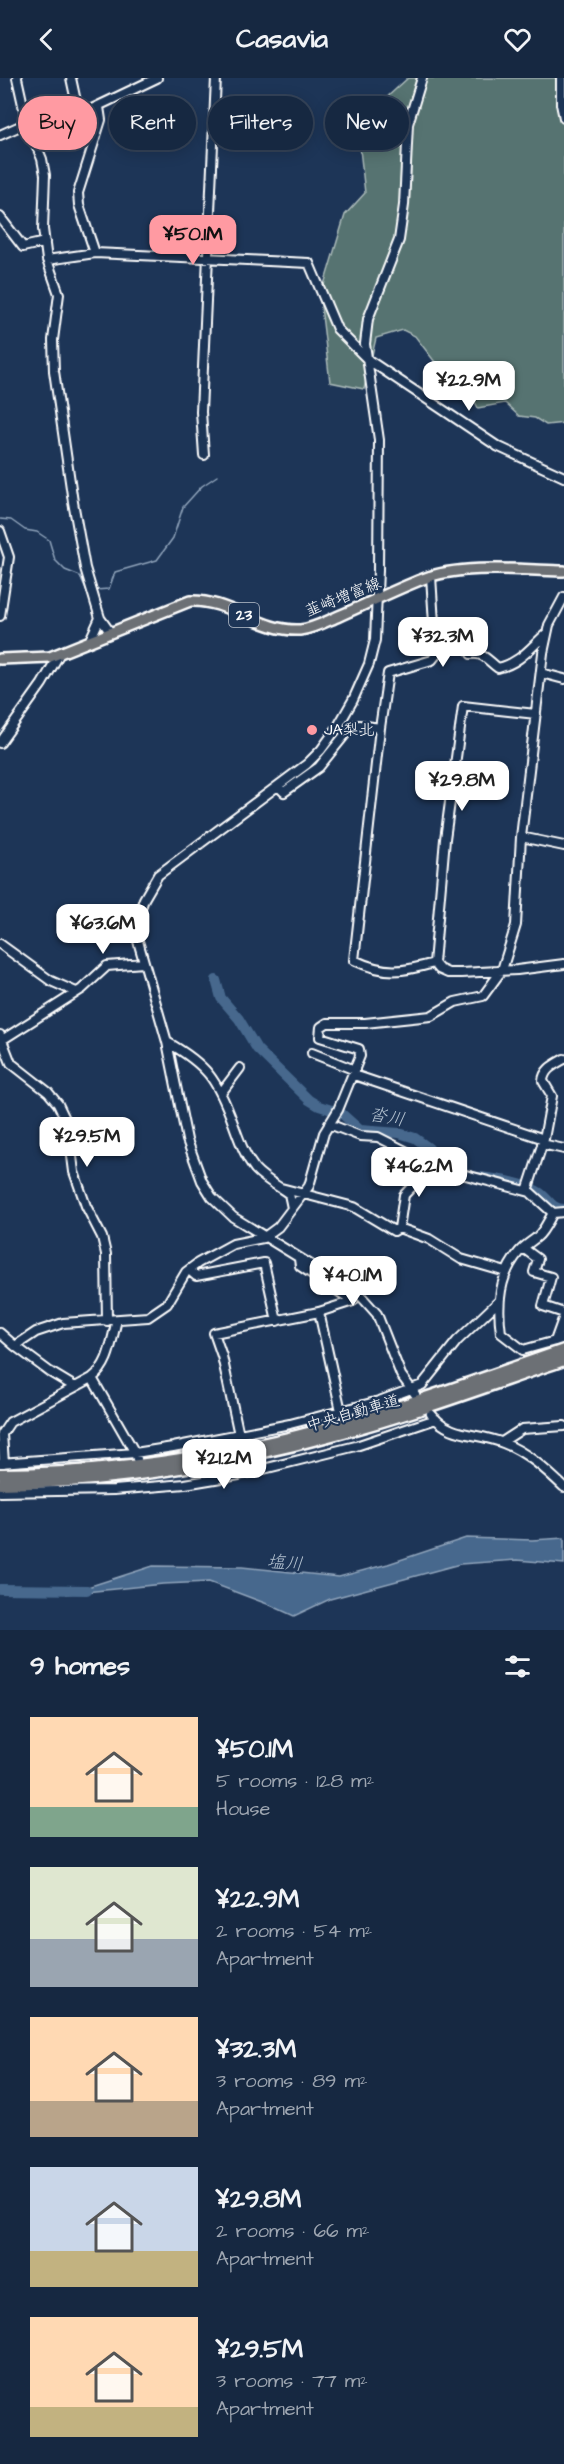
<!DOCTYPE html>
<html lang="en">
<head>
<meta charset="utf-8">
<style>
	body { margin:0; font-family:"Architects Daughter","Klee One",sans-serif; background:#1f3048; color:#f1f3f6; height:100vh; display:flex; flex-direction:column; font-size:22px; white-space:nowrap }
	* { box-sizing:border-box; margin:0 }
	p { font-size:20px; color:#9ea6b1 }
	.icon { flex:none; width:33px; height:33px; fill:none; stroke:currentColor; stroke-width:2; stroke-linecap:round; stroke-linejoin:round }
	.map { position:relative; height:1552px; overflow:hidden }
	.panel { display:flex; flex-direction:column; background:#162841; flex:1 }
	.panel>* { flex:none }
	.hud { position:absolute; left:18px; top:18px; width:528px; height:54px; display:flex; gap:12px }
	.price { position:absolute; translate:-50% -51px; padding:0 14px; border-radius:12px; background:#fff; color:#222; font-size:20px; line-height:39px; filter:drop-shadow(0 2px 3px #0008) }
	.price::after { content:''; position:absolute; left:50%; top:36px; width:18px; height:14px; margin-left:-9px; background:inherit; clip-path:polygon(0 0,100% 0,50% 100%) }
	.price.on { background:#ff9aa2; color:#111 }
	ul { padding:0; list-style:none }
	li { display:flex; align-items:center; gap:18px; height:150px; padding:0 30px }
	li span { display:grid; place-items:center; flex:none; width:168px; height:120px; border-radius:0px; color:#555 }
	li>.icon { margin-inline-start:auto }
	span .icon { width:72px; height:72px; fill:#fffc; stroke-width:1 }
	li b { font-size:26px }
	h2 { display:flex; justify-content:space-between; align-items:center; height:72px; padding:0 30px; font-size:26px }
	.chip { padding:0 21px; border-radius:27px; background:#162841; box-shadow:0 3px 15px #0003,0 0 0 2px #35445a; font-size:21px; line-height:54px }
	.chip.on { background:#ff9aa2; color:#111 }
	header { display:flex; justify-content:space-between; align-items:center; height:78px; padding:0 30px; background:#162841; font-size:27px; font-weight:700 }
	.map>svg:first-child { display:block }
</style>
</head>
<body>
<header><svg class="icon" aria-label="back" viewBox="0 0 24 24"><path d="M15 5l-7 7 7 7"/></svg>Casavia<svg class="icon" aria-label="heart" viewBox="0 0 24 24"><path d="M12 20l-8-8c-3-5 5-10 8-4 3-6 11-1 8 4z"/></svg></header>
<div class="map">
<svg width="564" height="1552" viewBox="0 0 564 1552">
	<rect width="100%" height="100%" fill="#1d3557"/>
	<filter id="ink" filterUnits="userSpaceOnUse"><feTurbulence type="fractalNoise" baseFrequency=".0167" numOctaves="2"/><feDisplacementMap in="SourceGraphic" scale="12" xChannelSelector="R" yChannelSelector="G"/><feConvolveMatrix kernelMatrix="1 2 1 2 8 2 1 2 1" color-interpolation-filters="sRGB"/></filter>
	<g filter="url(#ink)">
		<path fill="#567371" stroke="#aab9b8" stroke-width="1.5" d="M408,0H564V345L546,347L535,340L519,338L505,325L478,330L470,314L438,288L415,258L403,252L376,260L364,311L330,304L320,220L345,137L365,115L360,71L372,33Z"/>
		<path fill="#46688d" stroke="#90a4bb" stroke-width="1.5" d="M466,1460L532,1462L564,1460V1486L517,1482L460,1486L330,1521L294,1538L270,1527L209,1504L163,1506L66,1516L153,1488L242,1489L339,1499L388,1486Z"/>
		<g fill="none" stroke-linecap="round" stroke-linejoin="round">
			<path stroke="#90a4bb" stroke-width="1.5" d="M0,441L11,442L25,452L37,454L49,462L55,482L65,492L80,498L87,513H90
				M95,512L109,511L115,494L157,482L173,460L183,429L202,408L217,398"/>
			<path stroke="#46688d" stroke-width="10" d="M216,902L221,920L239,941L257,971L309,1022L319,1028L341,1035L360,1052L399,1055L415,1060L429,1070L438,1085L451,1091
				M480,1099C499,1101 520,1104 537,1113C548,1118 550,1131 564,1131
				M0,1511L87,1512"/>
			<g stroke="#fff" stroke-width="12">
				<path id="minor" d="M17,0L27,45L42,81L45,97L43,151L47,182L59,216L53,262L54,293L73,424L85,490L100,540L110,554
					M71,0L79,37
					M561,0V26L564,40
					M0,57L27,45L79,37L157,0
					M0,139L23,169L45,164
					M95,175L79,127L78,115L101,42L99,29
					M47,182L95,175L309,185L337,251L367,281L497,368L564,399
					M204,377L201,334L216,0
					M0,453L9,479L0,538
					M90,562L100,540
					M471,576C484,574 489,584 498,590C520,585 531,569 547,555
					M541,595L564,601
					M380,650L388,595L432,582L436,577L431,498
					M0,665L42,606L60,575
					M278,708L284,714L319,689L352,648L359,647L380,650L354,882C385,897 403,894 434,885L439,891L448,895H461L517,892L564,886
					M521,759L564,768
					M0,866L51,903L76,914
					M434,885L445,761L463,628L536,636
					M0,957L11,985L48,1014L58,1026L68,1047L74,1094L86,1128L102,1159L106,1176L107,1243
					M2,962L82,911L107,888L143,885
					M167,964C207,987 217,1001 233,1045C239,1061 244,1077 255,1091C264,1101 278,1108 289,1116L292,1130
					M312,975L355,992
					M354,997L544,1061
					M221,1015L240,990
					M329,1046L360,1058L378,1059L439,1090L530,1114L553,1135L564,1134
					M542,1066L564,1071
					M281,1110L354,1129L394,1153L399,1150L429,1161L461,1181L506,1194
					M527,1113L544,1061L552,1018L543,1003C544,991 554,987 564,981
					M553,1135C548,1143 544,1153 537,1159C531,1164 524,1168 519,1174C499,1198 497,1226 501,1255L523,1272L555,1263
					M399,1150L404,1117L432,1088
					M523,1170L538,1181L534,1194L551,1199L543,1228L564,1235
					M189,1192L196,1198L264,1185L277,1243
					M319,1234L341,1333
					M564,1238L555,1263L564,1260
					M117,1242C111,1263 110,1286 92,1300L135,1375L137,1381
					M0,1255L15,1268L36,1254L63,1245L148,1239L167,1226L186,1194L198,1185L233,1166L263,1160L278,1149L309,1108L324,1055L338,1032L360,978L359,971L320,959L321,949L327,945H365L431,938L455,924L483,918L502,892L516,847L521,759L543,575L549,547L564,519
					M15,1268L50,1294L75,1309
					M415,1316L401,1297L377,1236L360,1217L233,1139L212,1119L202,1103L187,1062L167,964L138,863L139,836L144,821L158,797L307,686L321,672L337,650L353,622L369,586L375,562L378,492L379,362L365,266L368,241L399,162L404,127L408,46L422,0
					M431,1336C450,1360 477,1354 503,1365C527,1374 546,1392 564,1409
					M239,1357L222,1278L214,1255L319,1234L353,1223L300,1188L299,1181
					M502,1364L522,1351L564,1348
					M0,1385L135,1375L173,1369L290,1346L379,1323L422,1307L457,1263L498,1224
					M4,1385L2,1356L10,1344L92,1300
					M0,1414L114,1412L185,1406L239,1397L356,1368L436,1341"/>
			</g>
			<g stroke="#fff" stroke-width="14">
				<path id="major" d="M0,581L50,579L190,523C228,521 261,554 300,552C313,551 327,543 339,538C367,526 394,512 423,501C460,486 523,492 564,493"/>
			</g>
			<g stroke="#fff" stroke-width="15">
				<path id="highway" d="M0,1396C95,1396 192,1382 285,1361C380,1338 472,1304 564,1272
					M0,1406C115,1404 229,1386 340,1355C416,1335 490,1307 564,1282"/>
			</g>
			<use href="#minor" stroke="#1d3557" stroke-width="8"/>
			<use href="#major" stroke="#6c6f75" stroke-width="9"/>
			<use href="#highway" stroke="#6c6f75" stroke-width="10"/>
		</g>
	</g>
	<circle fill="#ff9aa2" stroke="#1d3557" stroke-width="2" cx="312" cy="652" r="6"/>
	<g text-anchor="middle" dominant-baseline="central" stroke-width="4.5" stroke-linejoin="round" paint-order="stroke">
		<rect fill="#1d3557" stroke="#bbc2cd" stroke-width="1.5" x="229" y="525" width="30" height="24" rx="4.5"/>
		<g font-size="15" font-weight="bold" fill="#fff">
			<text x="244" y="537">23</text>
		</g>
		<g font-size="16" fill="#fff" stroke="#1d3557">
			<text transform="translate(343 519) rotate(-22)">韮崎増富線</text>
			<text transform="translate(353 1335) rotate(-16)">中央自動車道</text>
		</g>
		<g font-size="16" fill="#fff" stroke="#1d3557" text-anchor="start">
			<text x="324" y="652">JA梨北</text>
		</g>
		<g font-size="18" font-style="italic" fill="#b5c3d1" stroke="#1d3557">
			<text transform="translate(387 1039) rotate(10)">沓川</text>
			<text transform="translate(285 1485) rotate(5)">塩川</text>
		</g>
	</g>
</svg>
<b class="price on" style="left:193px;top:188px">¥50.1M</b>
<b class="price" style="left:469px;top:334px">¥22.9M</b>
<b class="price" style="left:443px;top:590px">¥32.3M</b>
<b class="price" style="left:462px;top:734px">¥29.8M</b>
<b class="price" style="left:103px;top:877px">¥63.6M</b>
<b class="price" style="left:87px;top:1090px">¥29.5M</b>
<b class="price" style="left:419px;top:1120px">¥46.2M</b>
<b class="price" style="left:353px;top:1229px">¥40.1M</b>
<b class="price" style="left:224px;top:1412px">¥21.2M</b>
<div class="hud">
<a class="chip on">Buy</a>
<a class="chip">Rent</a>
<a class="chip">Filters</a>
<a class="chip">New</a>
</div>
</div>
<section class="panel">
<h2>9 homes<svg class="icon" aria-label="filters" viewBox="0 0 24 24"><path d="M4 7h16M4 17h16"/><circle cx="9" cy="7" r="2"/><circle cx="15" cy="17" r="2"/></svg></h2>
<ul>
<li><span style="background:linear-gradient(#ffd9b3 75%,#7fa58c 0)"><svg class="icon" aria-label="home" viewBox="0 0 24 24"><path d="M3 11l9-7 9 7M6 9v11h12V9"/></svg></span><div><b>¥50.1M</b><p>5 rooms · 128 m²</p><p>House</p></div></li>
<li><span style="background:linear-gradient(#dfe7d0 60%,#9aa5b1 0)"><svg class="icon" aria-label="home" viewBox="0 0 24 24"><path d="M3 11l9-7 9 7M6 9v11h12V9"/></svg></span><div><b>¥22.9M</b><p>2 rooms · 54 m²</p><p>Apartment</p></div></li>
<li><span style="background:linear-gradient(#ffd9b3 70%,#b9a48a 0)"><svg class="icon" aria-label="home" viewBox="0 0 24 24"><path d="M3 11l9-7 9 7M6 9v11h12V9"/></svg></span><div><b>¥32.3M</b><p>3 rooms · 89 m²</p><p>Apartment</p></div></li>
<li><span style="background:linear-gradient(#c9d6e8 70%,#c2b280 0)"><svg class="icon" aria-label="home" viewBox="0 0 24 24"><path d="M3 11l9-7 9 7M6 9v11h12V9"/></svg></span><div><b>¥29.8M</b><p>2 rooms · 66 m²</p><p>Apartment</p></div></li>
<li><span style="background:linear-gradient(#ffd9b3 75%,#c2b280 0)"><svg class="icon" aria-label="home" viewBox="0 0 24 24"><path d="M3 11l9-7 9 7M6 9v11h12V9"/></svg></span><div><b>¥29.5M</b><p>3 rooms · 77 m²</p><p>Apartment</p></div></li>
</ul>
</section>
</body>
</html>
